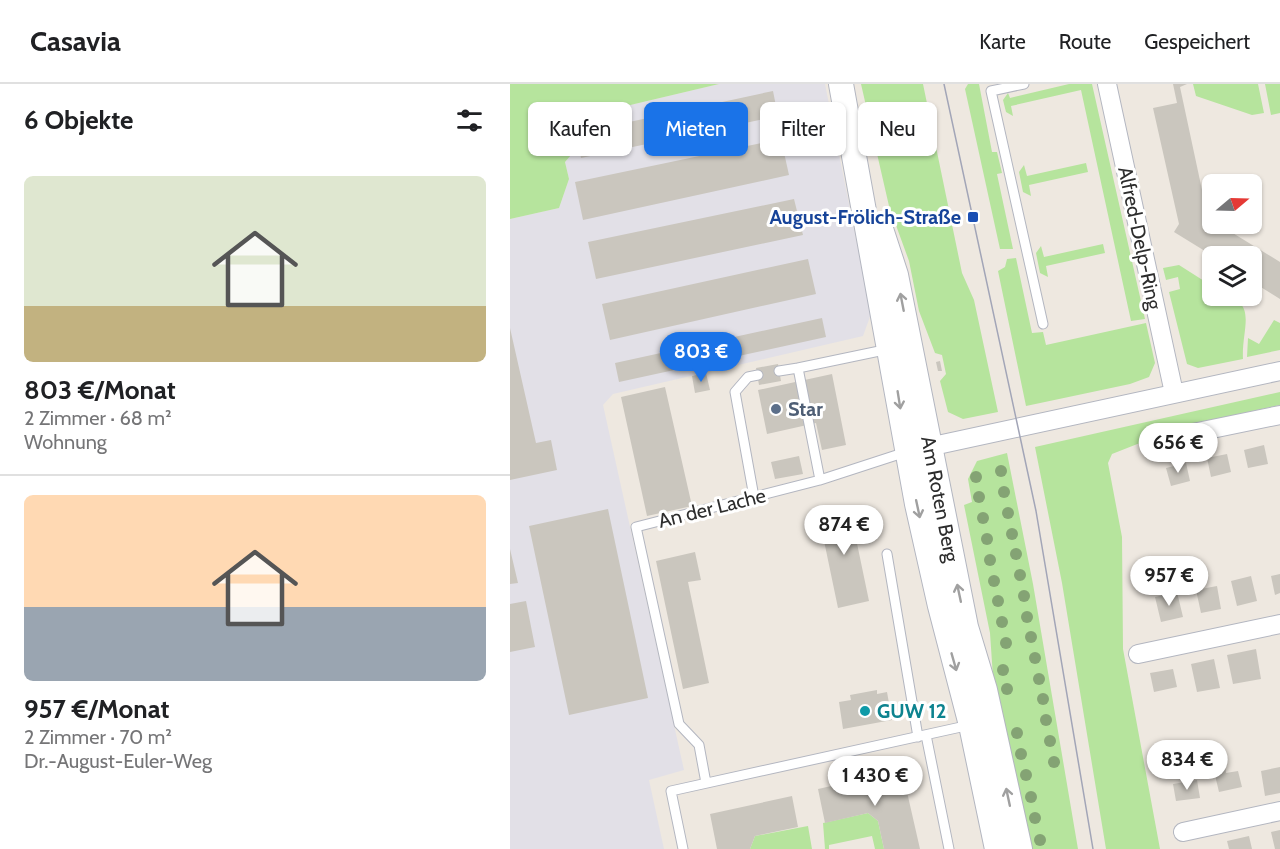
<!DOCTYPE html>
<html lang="de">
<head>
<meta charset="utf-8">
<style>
	body { margin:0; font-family:Cabin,sans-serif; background:#f2f2f2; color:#202124; height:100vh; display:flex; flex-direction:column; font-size:22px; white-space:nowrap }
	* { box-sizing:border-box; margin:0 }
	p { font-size:20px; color:#757577 }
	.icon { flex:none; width:33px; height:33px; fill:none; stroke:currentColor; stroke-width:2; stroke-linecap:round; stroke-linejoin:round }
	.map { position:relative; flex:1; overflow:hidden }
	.side { display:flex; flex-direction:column; background:#fff; width:510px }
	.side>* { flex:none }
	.hud { position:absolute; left:18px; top:18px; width:570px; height:54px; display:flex; gap:12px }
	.needle { width:39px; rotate:71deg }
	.controls { position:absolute; left:692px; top:90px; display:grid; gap:12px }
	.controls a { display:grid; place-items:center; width:60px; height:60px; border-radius:9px; background:#fff; box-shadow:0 2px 4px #0004; font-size:30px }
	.price { position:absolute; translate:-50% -51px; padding:0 14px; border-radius:21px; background:#fff; color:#222; font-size:20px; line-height:39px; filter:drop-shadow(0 2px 3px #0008) }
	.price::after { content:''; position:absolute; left:50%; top:36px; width:18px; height:14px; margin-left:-9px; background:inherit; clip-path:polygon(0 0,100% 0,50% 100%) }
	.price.current { background:#1a73e8; color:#fff }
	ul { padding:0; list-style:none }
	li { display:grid; align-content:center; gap:12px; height:318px; padding:0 24px }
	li+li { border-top:2px solid #e0e0e0 }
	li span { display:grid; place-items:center; height:186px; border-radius:9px; color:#555 }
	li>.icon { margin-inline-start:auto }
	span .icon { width:108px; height:108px; fill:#fffc; stroke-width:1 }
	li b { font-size:26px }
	h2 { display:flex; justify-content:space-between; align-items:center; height:72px; padding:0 24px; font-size:26px }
	.chip { padding:0 21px; border-radius:9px; background:#fff; box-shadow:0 2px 4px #0004; font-size:21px; line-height:54px }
	.chip.current { background:#1a73e8; color:#fff }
	header { display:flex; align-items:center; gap:36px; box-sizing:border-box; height:84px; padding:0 30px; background:#fff; border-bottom:2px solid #e0e0e0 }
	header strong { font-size:28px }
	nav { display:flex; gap:33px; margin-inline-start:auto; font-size:21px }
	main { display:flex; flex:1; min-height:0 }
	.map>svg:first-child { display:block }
</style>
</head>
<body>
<header>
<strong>Casavia</strong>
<nav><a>Karte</a><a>Route</a><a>Gespeichert</a></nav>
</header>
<main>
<section class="side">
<h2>6 Objekte<svg class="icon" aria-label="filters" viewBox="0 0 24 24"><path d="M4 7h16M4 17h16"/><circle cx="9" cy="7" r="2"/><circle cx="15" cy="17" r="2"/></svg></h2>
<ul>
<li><span style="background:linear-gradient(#dfe7d0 70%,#c2b280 0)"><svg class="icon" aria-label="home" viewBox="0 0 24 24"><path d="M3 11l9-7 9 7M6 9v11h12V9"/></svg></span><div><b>803 €/Monat</b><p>2 Zimmer · 68 m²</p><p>Wohnung</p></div></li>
<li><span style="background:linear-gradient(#ffd9b3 60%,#9aa5b1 0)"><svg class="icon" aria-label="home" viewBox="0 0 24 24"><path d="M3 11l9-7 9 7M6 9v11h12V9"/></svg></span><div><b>957 €/Monat</b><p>2 Zimmer · 70 m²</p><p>Dr.-August-Euler-Weg</p></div></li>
</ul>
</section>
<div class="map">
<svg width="770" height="765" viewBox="0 0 770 765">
	<rect width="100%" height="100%" fill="#eee8e0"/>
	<path fill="#e2e0e7" d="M209,0H315L361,230L353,252L103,310L93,321L174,686L139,696L154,765H0V135L49,124L59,95L55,78L61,71L63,59L95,27Z"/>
	<path fill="#b6e49d" d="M0,0H209L95,27L63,59L61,71L55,78L59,95L49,124L0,135Z
		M351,0H413L452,189L464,216L488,328L453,335L438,328L430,297L436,290L432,271L425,269L409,227L399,177L379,122Z
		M458,0H469L482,68H487L492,89L487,90L503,165H490L455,5Z
		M559,0H582L635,235L621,237L571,6L501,22L503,32L496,28L493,16L498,9L500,14Z
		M683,0H748L754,29L742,31L686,12Z
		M755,0H770V29L761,31Z
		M576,79L578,88L519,101L521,112L513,108L509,88L514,81L517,92Z
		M593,160L595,169L536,182L538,193L530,189L526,169L531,162L534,173Z
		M506,174L522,249L533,248L536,261L636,239L645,279L639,293L620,300L516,322L488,187L495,183L497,175Z
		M669,181L702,202V212C752,212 731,243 733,275L688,284L677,280L659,208L670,205L668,193L656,196L653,184Z
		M764,236L770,239V266L737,273L738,254L749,260Z
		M770,308V321L637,350L635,357L602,370L598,379L612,453L613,565L650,765H596L552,499L525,363Z
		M497,369L523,500L568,765H520L483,593L480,549L454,421L462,418L458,395L467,377Z
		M358,729L368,737L374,765H365L362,752L319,761V765H315L313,739Z
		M298,742L302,765H240L245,752Z"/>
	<path fill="#cac6be" d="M663,0H677L670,3L698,134L702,140H708L770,178V215L741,197V172H703L664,148L669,140L643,24L667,19Z
		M263,7L268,32L71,74L68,55L84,52L82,46Z
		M271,55L279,91L73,136L65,98Z
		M284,115L293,151L86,195L78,158Z
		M298,175L306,210L100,256L92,220Z
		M312,234L316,253L109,298L105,279Z
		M0,244L26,359L41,356L47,386L0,396Z
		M430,277L432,287H428L426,278Z
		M268,280L271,297L249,301L246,284Z
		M196,289L200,306L185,309L182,292Z
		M322,290L336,361L312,366L306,339L257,350L248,306Z
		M155,303L182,422L137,432L111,313Z
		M754,361L758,380L738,384L734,366Z
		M717,370L721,388L701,393L697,374Z
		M289,372L293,390L265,395L261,378Z
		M676,379L680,397L661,402L656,384Z
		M339,421L359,517L328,524L308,428Z
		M98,425L138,614L59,631L19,442Z
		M0,465L8,499L0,500Z
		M185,468L191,496L178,498L199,599L173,605L146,477Z
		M770,490V509L765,511L761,492Z
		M741,492L747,517L727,522L721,497Z
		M707,502L711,525L691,529L686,506Z
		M667,508L673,533L651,538L645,513Z
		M16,517L25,563L0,568V520Z
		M746,565L751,595L723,600L717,571Z
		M704,575L710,604L687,608L681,580Z
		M663,585L667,603L644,608L640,589Z
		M367,606V610L377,608L382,636L333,645L329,618L341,616L340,611Z
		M715,681L716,689L728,687L732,703L709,708L703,683Z
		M770,683V709L755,712L751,687Z
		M392,686L410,765H374L368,737L358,729L315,739L308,705Z
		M687,696L690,714L666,717L663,700Z
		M282,712L288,743L245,752L240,765H207L200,730Z
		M770,746V765H765L761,748Z
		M739,752L742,765H719L717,757Z"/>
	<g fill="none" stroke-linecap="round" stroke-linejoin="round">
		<g stroke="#b3b6c0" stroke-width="11">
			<path id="service" d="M514,0L481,7L533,240
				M269,287L288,284
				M310,396L288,284L379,265
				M244,413L225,308L238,293L248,291
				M377,470L408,653
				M416,651L439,765
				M196,699L189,661L169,640L126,443L310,396L396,368
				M173,765L161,707L460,641"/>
		</g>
		<g stroke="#b3b6c0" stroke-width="20">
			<path id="minor" d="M597,0L664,309
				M639,358L770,331
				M409,365L770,287
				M628,570L770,540
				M673,748L770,727"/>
		</g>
		<g stroke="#b3b6c0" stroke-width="26">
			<path id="secondary" d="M331,0L407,420L430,522L461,641L487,765
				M371,145L386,191L456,543L475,606L510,765"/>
		</g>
		<use href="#service" stroke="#fff" stroke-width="9"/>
		<use href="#minor" stroke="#fff" stroke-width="18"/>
		<use href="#secondary" stroke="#fff" stroke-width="24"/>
		<path stroke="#a2a5b7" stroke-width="1.5" d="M434,0L526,427L583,765"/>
	</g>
	<g fill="#84a374">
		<circle cx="491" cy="387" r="6"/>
		<circle cx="466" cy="393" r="6"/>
		<circle cx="494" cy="408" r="6"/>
		<circle cx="469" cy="413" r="6"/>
		<circle cx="498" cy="429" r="6"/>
		<circle cx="473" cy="434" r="6"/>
		<circle cx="502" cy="450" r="6"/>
		<circle cx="477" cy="455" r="6"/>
		<circle cx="506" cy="470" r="6"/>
		<circle cx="480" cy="476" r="6"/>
		<circle cx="510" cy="491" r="6"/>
		<circle cx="484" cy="497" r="6"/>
		<circle cx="514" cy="512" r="6"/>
		<circle cx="488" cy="517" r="6"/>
		<circle cx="517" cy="533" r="6"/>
		<circle cx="492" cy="538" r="6"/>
		<circle cx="521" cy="553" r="6"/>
		<circle cx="496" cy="559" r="6"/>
		<circle cx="525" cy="574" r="6"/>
		<circle cx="493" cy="586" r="6"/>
		<circle cx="529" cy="595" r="6"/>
		<circle cx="497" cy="605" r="6"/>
		<circle cx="533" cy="615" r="6"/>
		<circle cx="536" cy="636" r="6"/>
		<circle cx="507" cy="649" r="6"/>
		<circle cx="540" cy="657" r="6"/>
		<circle cx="511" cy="670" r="6"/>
		<circle cx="544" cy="678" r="6"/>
		<circle cx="516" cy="691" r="6"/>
		<circle cx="521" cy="713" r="6"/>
		<circle cx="525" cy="734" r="6"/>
		<circle cx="530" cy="756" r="6"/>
	</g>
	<defs><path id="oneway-shaft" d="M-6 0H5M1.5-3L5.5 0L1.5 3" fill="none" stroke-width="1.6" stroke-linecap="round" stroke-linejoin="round" transform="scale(1.5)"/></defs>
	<g stroke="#a0a0a0">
		<use href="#oneway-shaft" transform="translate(392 218) rotate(-101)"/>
		<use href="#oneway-shaft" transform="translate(389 316) rotate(81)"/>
		<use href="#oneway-shaft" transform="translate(408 425) rotate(78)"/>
		<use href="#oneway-shaft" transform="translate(449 509) rotate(-102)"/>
		<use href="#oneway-shaft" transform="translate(444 578) rotate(74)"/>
		<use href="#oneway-shaft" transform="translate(498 713) rotate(-102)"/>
	</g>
	<rect fill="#1a4fb4" stroke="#fff" stroke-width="2" x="457" y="127" width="12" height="12" rx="3"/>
	<circle fill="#5c6f8a" stroke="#fff" stroke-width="2" cx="266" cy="325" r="6"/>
	<circle fill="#0f9aa8" stroke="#fff" stroke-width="2" cx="355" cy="627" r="6"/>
	<g text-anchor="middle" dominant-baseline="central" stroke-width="6" stroke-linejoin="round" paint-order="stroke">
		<g font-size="20" font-weight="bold" fill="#164399" stroke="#fff" text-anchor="end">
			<text x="451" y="133">August-Frölich-Straße</text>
		</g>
		<g font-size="20" fill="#2d2d2d" stroke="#fff">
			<text transform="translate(630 154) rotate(78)">Alfred-Delp-Ring</text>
			<text transform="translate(430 415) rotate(79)">Am Roten Berg</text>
			<text transform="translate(202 424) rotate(-14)">An der Lache</text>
		</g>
		<g font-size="20" font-weight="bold" fill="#4e5e75" stroke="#fff" text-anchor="start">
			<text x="278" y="325">Star</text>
		</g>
		<g font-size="20" font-weight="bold" fill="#0d838f" stroke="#fff" text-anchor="start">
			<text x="367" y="627">GUW 12</text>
		</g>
	</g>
</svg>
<div class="controls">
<a><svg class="needle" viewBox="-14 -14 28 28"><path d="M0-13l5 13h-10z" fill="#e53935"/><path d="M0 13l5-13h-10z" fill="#757577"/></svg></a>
<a><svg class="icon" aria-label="layers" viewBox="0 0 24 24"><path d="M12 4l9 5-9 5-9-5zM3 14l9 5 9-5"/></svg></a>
</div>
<b class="price current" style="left:191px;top:299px">803 €</b>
<b class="price" style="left:668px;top:390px">656 €</b>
<b class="price" style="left:334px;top:472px">874 €</b>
<b class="price" style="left:659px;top:523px">957 €</b>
<b class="price" style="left:677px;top:707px">834 €</b>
<b class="price" style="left:365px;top:723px">1 430 €</b>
<div class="hud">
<a class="chip">Kaufen</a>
<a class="chip current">Mieten</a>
<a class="chip">Filter</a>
<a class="chip">Neu</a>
</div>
</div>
</main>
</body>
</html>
